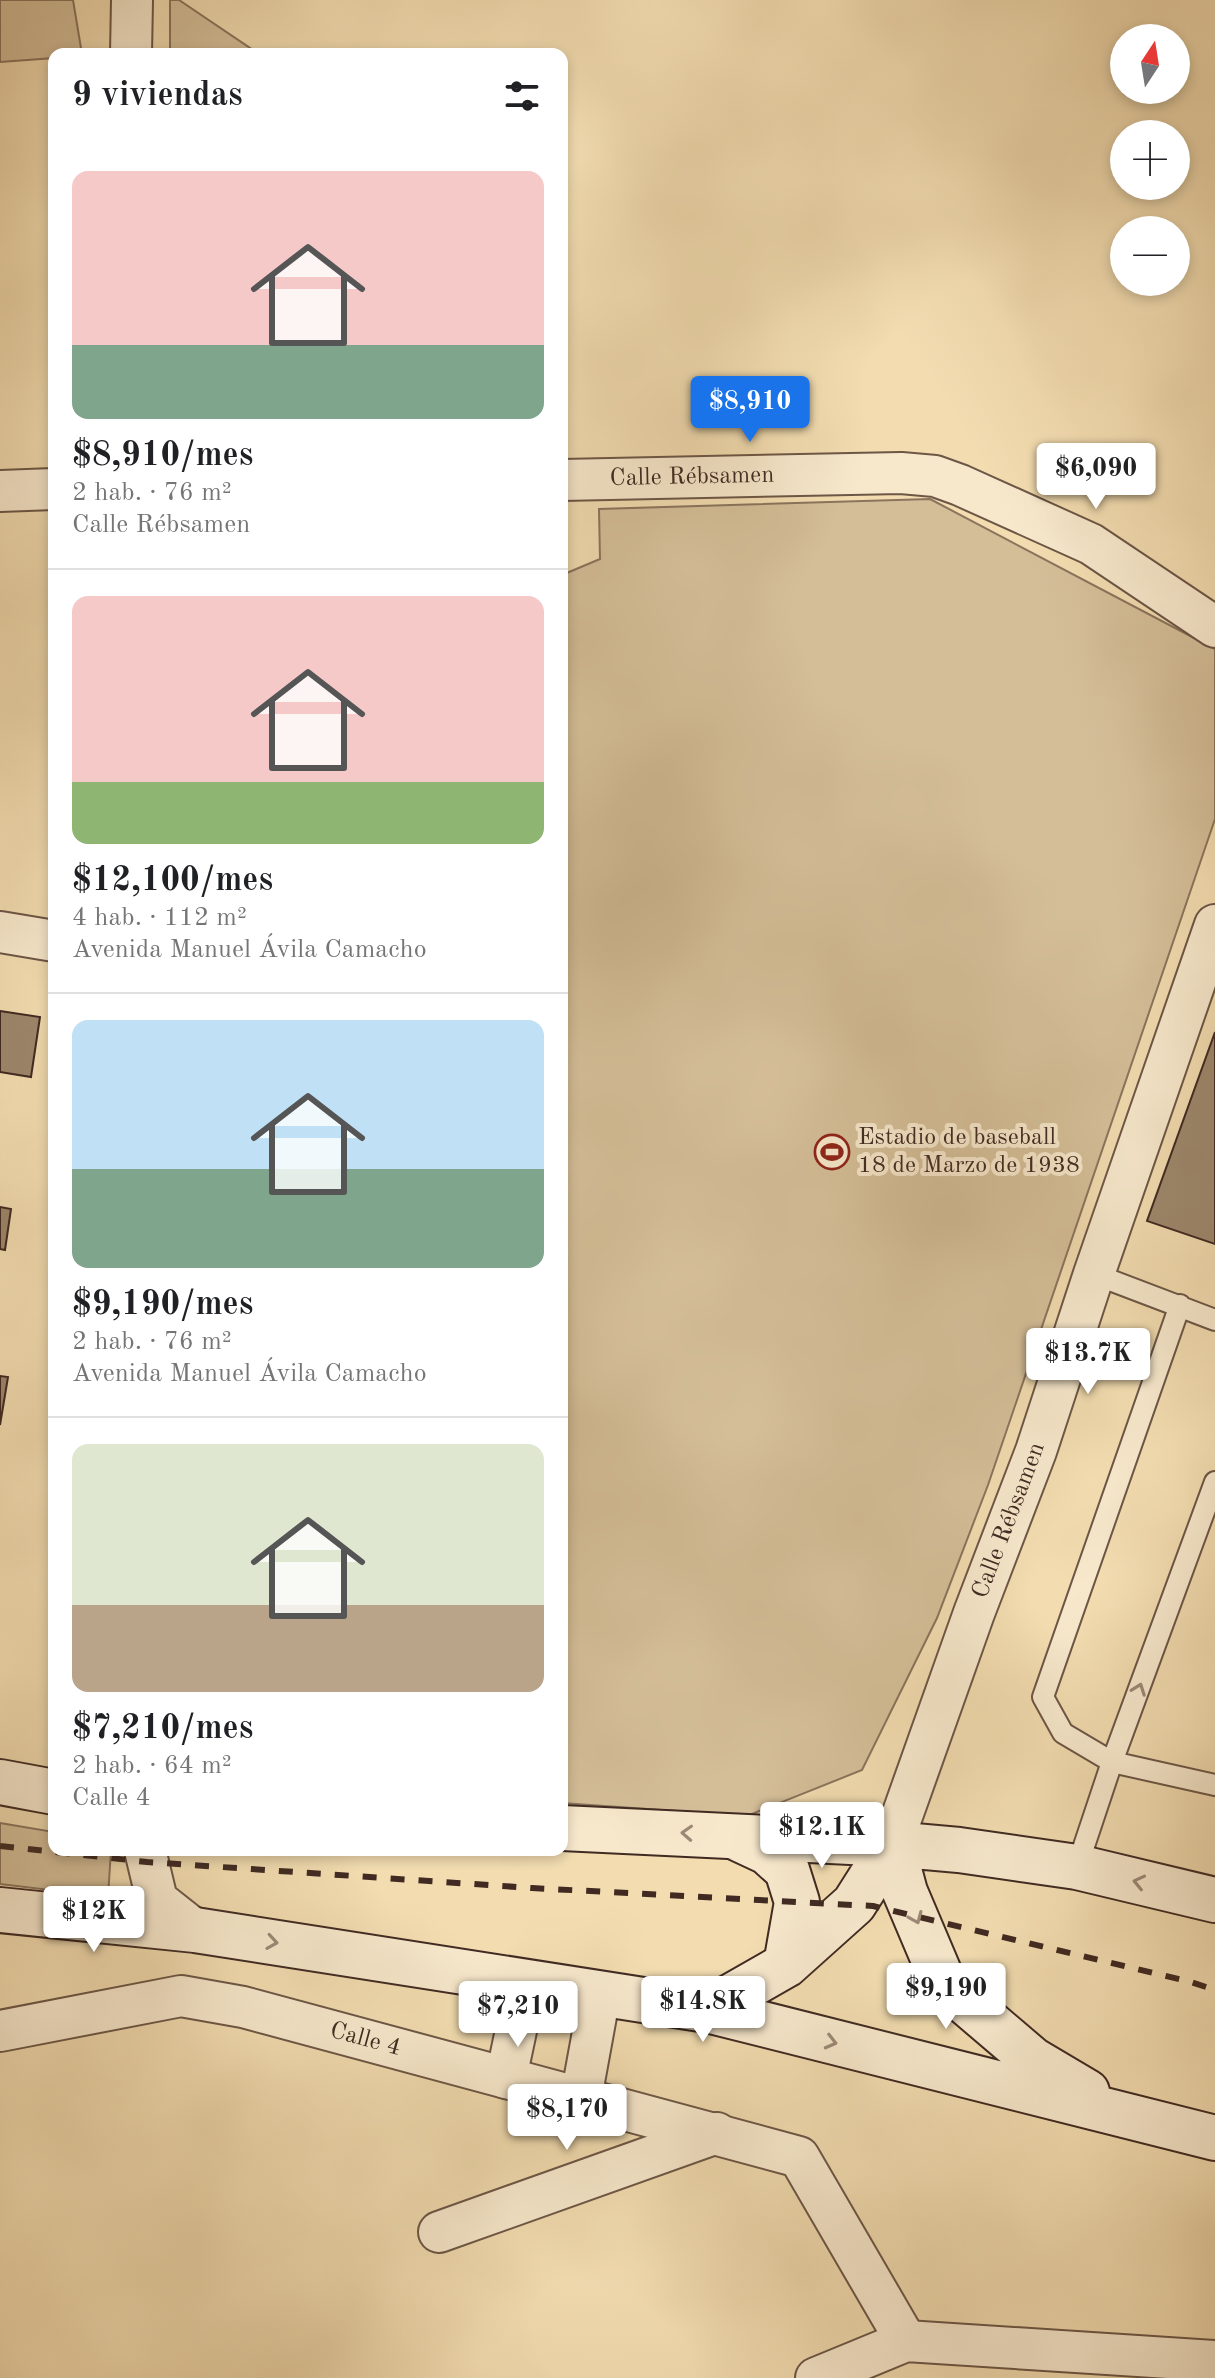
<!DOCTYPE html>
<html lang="es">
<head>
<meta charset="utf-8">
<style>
	body { margin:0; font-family:"Old Standard TT",serif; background:#f2f2f2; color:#202124; height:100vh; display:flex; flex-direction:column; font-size:30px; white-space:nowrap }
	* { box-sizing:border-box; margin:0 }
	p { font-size:26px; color:#757577 }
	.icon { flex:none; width:44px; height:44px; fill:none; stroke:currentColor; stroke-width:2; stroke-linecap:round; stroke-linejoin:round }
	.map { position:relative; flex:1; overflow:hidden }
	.sheet { position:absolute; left:48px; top:48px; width:520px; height:1808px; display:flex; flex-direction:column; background:#fff; border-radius:16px; box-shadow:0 4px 12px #0003 }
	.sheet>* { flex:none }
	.needle { width:52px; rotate:12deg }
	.controls { position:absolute; left:1110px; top:24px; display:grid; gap:16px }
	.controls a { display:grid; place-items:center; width:80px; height:80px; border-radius:50%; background:#fff; box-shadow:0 4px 12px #0003; font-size:40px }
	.price { position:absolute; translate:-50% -68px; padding:0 18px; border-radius:8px; background:#fff; color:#222; font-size:26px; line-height:52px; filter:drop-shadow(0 2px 4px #0008) }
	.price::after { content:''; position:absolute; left:50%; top:48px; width:24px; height:18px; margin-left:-12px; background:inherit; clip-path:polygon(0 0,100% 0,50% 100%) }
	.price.current { background:#1a73e8; color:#fff }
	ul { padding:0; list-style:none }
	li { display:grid; align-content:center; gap:16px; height:424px; padding:0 24px }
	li+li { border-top:2px solid #e0e0e0 }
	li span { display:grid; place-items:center; height:248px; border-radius:16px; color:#555 }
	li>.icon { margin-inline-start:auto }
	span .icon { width:144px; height:144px; fill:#fffc; stroke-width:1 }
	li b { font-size:34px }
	h2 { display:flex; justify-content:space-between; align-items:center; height:96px; padding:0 24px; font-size:34px }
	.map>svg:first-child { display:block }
</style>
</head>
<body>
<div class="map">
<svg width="1215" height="2378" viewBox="0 0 1215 2378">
	<rect width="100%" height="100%" fill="#f2dcb0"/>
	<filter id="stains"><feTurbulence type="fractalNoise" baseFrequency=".0025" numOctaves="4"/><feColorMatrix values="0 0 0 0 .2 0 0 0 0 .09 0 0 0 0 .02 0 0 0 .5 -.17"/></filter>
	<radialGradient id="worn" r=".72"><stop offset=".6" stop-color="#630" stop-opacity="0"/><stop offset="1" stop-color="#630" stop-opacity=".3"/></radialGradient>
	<path fill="#d4be98" stroke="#8a745d" stroke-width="2" d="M0,0H73L82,54H54V58L0,62Z
		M170,0H179L259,54H170Z
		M930,499L1215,649V819L988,1485L937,1618L862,1770L747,1816L562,1803V575L600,559L599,509Z
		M0,1823L54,1832V1850H111L108,1897L0,1884Z"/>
	<path fill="#9d876c" stroke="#402a22" stroke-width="2" d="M0,1011L40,1017L31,1077L0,1072Z
		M1215,1032V1244L1147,1221Z
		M0,1207L11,1209L5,1250L0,1249Z
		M0,1376L8,1377L0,1425Z"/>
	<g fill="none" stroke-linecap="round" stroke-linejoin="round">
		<g stroke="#6c5646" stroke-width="24">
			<path id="lane" d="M1094,1274L1215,1320
				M1180,1305L1043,1697L1063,1733L1112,1762L1215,1785
				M1077,1867L1112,1762L1215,1482"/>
		</g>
		<g stroke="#6c5646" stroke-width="44">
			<g id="street">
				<path d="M131,54L132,0"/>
				<path id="s1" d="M562,480L901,473L935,476L960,485L1091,544L1215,627"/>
				<path d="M0,491L54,489"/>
				<path d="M0,932L54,941"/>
				<path id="s2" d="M892,1844L974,1613L1036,1451L1094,1274L1215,925"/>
				<path d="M145,1850L157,1900L195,1930"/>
				<path id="s3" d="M0,2031L181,1996L243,2007L799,2157L906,2341"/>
				<path d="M506,2078L526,1983"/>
				<path d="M581,2098L600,1994"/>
				<path d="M439,2232L717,2133"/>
				<path d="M816,2378L906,2341L1215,2361"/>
			</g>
		</g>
		<g stroke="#402a22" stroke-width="48">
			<path id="secondary" d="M0,1782L54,1792
				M562,1828L892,1844L959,1850L1077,1867L1215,1900
				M737,1838L767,1852L787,1870L797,1902L786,1965
				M892,1844L905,1892L944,1984L1033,2060L1087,2092
				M0,1910L195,1930L707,2010L1215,2138
				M707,2010L786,1965L854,1904L892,1844"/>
		</g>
		<use href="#lane" stroke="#f7e8cc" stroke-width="20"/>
		<use href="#street" stroke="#f7e8cc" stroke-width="40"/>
		<use href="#secondary" stroke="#f7e8cc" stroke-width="44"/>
		<path stroke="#402a22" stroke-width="6" stroke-dasharray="14 14" stroke-linecap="butt" d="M0,1846L147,1862L532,1888L873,1906L1191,1982L1215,1990"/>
	</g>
	<defs><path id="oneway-chevron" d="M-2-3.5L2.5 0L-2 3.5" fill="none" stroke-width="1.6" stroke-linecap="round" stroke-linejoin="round" transform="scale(2)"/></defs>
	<g stroke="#9c8977">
		<use href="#oneway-chevron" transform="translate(1139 1689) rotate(-70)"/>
		<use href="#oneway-chevron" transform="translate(687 1833) rotate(-177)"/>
		<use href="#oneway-chevron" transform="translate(1139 1882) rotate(-167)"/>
		<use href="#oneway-chevron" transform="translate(916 1918) rotate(67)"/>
		<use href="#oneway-chevron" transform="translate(272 1942) rotate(9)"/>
		<use href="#oneway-chevron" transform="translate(831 2042) rotate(14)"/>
	</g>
	<defs>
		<g id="stadium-ring" transform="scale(1.8)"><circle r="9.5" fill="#f7e8cc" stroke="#8f2418" stroke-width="1.5"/><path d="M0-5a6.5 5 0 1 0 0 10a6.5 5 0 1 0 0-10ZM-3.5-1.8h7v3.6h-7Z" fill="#8f2418"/></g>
	</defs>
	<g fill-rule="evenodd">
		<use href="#stadium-ring" x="832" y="1152"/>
	</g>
	<g text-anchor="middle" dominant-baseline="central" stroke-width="8" stroke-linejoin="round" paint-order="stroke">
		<g font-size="24" fill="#402a22" stroke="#f7e8cc">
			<text stroke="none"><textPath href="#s1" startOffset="130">Calle Rébsamen</textPath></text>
			<text stroke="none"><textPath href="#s2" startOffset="344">Calle Rébsamen</textPath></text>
			<text stroke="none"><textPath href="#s3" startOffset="374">Calle 4</textPath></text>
		</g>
		<g font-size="24" fill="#402a22" stroke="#f7e8cc" text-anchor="start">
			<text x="858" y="1138">Estadio de baseball<tspan x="858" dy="28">18 de Marzo de 1938</tspan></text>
		</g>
	</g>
	<rect width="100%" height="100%" filter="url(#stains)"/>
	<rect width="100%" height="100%" fill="url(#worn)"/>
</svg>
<div class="controls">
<a><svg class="needle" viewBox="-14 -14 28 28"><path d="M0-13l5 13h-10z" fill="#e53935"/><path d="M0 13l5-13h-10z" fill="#757577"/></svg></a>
<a>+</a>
<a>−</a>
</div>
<b class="price current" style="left:750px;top:444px">$8,910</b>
<b class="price" style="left:1096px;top:511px">$6,090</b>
<b class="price" style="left:1088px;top:1396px">$13.7K</b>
<b class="price" style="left:822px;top:1870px">$12.1K</b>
<b class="price" style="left:94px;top:1954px">$12K</b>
<b class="price" style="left:946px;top:2031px">$9,190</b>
<b class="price" style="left:703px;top:2044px">$14.8K</b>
<b class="price" style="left:518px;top:2049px">$7,210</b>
<b class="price" style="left:567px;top:2152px">$8,170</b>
<section class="sheet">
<h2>9 viviendas<svg class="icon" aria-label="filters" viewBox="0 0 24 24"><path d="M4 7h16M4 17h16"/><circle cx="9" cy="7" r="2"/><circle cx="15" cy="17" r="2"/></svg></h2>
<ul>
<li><span style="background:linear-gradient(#f6c9c9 70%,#7fa58c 0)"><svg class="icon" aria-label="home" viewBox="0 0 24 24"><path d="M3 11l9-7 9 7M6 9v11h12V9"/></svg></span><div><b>$8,910/mes</b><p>2 hab. · 76 m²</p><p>Calle Rébsamen</p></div></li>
<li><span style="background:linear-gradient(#f6c9c9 75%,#8fb573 0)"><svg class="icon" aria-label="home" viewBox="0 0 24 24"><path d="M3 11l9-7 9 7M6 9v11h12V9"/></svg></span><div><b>$12,100/mes</b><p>4 hab. · 112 m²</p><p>Avenida Manuel Ávila Camacho</p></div></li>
<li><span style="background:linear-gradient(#bfe0f5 60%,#7fa58c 0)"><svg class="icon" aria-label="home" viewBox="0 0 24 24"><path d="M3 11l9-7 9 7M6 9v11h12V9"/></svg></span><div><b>$9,190/mes</b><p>2 hab. · 76 m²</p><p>Avenida Manuel Ávila Camacho</p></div></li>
<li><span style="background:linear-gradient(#dfe7d0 65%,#b9a48a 0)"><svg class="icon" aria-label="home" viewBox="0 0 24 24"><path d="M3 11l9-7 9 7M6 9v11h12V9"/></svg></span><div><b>$7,210/mes</b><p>2 hab. · 64 m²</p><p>Calle 4</p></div></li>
</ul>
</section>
</div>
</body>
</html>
